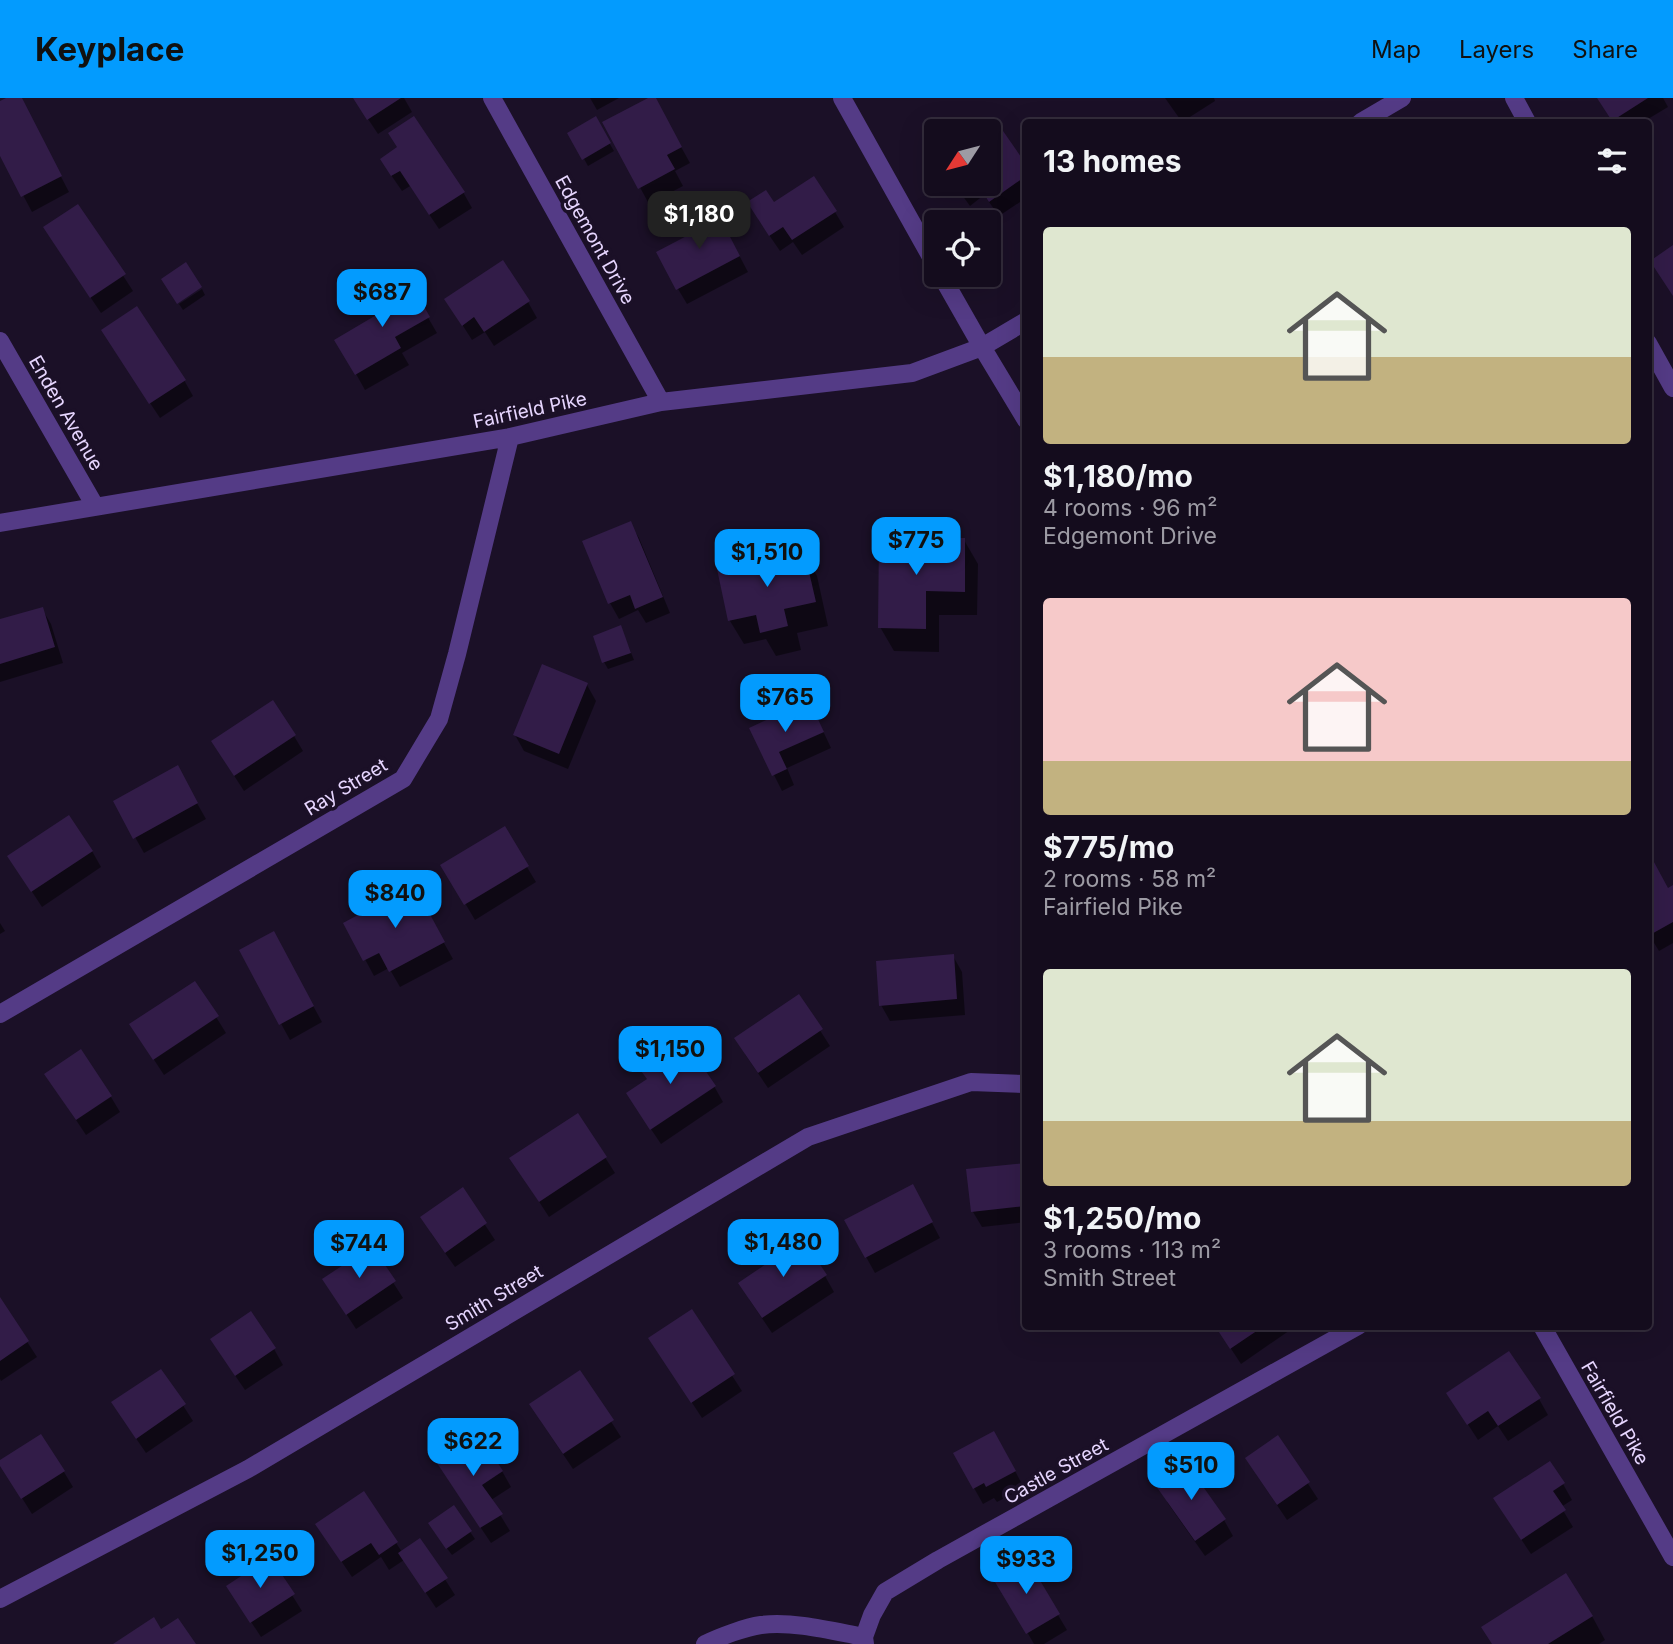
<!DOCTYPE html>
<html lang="en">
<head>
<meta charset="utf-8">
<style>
	body { margin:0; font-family:Inter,sans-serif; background:#1d1526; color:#f1f3f6; height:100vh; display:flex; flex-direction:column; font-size:26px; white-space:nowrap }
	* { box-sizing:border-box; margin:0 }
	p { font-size:23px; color:#9d9ba4 }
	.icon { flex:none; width:38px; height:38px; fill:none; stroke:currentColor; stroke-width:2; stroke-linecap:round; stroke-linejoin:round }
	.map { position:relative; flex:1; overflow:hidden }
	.details { position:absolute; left:1022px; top:21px; width:630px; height:1211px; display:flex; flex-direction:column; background:#140c1d; border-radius:7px; box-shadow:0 7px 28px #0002,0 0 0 2px #332c3b }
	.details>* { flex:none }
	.needle { width:46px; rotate:234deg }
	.fabs { position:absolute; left:924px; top:21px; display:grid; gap:14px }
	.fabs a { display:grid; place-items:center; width:77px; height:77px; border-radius:7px; background:#140c1d; box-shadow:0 7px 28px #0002,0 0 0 2px #332c3b; font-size:35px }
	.price { position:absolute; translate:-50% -60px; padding:0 16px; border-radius:14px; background:#039bfe; color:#111; font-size:23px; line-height:46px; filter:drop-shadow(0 2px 4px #0008) }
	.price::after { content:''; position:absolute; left:50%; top:42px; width:21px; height:16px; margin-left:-10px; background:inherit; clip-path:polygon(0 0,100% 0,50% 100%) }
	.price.active { background:#222; color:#fff }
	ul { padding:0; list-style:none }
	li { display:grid; align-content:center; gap:14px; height:371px; padding:0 21px }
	li span { display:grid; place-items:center; height:217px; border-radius:7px; color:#555 }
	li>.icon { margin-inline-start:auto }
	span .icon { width:126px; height:126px; fill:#fffc; stroke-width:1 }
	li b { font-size:30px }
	h2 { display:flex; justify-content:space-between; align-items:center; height:84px; padding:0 21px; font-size:30px }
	header { display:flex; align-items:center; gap:42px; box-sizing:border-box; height:98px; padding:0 35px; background:#039bfe; color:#111 }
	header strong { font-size:33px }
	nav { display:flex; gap:38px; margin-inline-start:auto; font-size:24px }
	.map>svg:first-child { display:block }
</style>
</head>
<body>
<header>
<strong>Keyplace</strong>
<nav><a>Map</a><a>Layers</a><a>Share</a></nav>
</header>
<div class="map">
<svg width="1673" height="1546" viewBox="0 0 1673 1546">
	<rect width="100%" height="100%" fill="#1b1027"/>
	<path fill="#0007" d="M10,0H20L69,94L32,114L0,54V5Z
		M354,0H404L412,14L378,36Z
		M590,0H619L597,12Z
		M651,0H654L690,65L675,73L683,88L649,106L605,25Z
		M1165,0H1214L1215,3L1182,24Z
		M1598,0H1663L1668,9L1643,24H1613Z
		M595,21L614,53L588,68L570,36Z
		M993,22L1026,69V100L999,118L984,97L970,108L954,86H989V33H978Z
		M398,51L463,94L472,110L439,131L410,88L402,93L391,77Z
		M773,107L835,114L844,129L802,157L793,144L780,153L758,121Z
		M78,108L133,193L101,215L54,145Z
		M722,125L748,174L687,206L678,191L702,132Z
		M409,187L437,235L402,255L409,267L365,292L337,242L380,217Z
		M202,191L205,197L183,212L179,206Z
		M528,204L537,220L494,248L485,234L472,242L456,217Z
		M112,248L184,282L193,298L160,320Z
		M630,425L639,440L670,515L646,525L638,512L619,521L610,505Z
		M964,442L978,466L977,517H939V554L894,553L880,529Z
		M803,454L817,478L828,528L797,535L801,552L776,558L766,541L744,546L730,523L719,472Z
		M42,511L51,526L63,565L0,584V523Z
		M621,530L634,562L608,571L604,564Z
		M587,587L596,603L568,671L524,653L515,637Z
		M817,620L831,650L787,670L794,687L782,693L751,631Z
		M294,638L303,653L244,693L222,659Z
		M177,670L206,721L144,755L115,704Z
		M504,731L536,784L475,822L443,768Z
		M92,753L101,769L42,809L19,774Z
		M1673,789V845L1659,853L1648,835L1668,792Z
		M413,790L453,861L400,889L389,870L374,878L346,826Z
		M0,825L5,833L0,836Z
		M282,851L322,924L290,942L241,853Z
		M953,858L962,874L965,917L890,923L881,907Z
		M195,885L226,935L164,977L141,942Z
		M798,898L830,948L768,990L745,956Z
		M714,988L723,1004L661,1046L638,1012Z
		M56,992L111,999L120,1014L86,1037Z
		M578,1017L615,1075L549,1119L521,1076Z
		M1026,1067V1124L982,1129L973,1114Z
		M462,1092L495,1142L455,1169L431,1135Z
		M921,1104L940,1140L875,1175L846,1123Z
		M371,1150L403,1200L356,1231L334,1197Z
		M825,1178L834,1194L772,1235L749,1201Z
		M0,1202L37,1259L1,1283L0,1281Z
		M691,1214L742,1293L702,1320L660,1256Z
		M1216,1228H1296L1241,1266Z
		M274,1251L283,1267L245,1292L221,1257Z
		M161,1273L193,1323L146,1355L122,1320Z
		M579,1274L621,1339L573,1371L540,1322Z
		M1539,1301L1548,1317L1508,1343L1498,1328L1478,1342L1458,1311Z
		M1278,1340L1318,1401L1287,1422L1256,1376Z
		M1003,1350L1024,1390L997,1404L994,1400L983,1406L974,1390Z
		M0,1365L64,1374L73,1389L32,1416Z
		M502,1373L511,1389L491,1402L510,1433L491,1445L448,1381Z
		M1563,1386L1572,1402L1561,1409L1573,1429L1531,1456L1504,1416Z
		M364,1396L402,1454L420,1442L455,1497L436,1510L404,1462L389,1472L381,1459L352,1479L327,1442Z
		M1167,1404L1224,1422L1233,1438L1205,1458Z
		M453,1409L475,1441L452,1457L434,1433Z
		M270,1462L302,1513L261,1539L238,1504Z
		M1025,1462L1067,1532L1044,1546H1034L995,1479Z
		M1592,1518L1605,1542L1599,1546H1493Z"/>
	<path fill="#321c48" d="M6,0H22L62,78L21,99L0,58V3Z
		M353,0H401L367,22Z
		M648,0H656L682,49L667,57L675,71L638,91L602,24Z
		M1597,0H1648L1612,23Z
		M414,18L465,94L429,117L400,73L391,78L380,61L397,49L388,35Z
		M596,18L611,45L582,62L567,35Z
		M994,20L1026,66V78L989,104L977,86H989V33H975Z
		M814,78L837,113L792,142L783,129L769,138L747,104L766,92L774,104Z
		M78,106L126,176L90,200L43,129Z
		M714,108L740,158L676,192L656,154L700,131L693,118Z
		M1673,147V198L1650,163Z
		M503,162L530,203L484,234L474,219L462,228L444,201Z
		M186,164L202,189L177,206L161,181Z
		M410,184L430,219L395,239L401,250L355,277L334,242L378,216L372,206Z
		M137,208L186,282L149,306L101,232Z
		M631,423L663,499L635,511L630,497L608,506L582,443Z
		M879,439L965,440V494L926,493V531L878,530Z
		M804,452L816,504L784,511L788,528L760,535L756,517L728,523L717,471Z
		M43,509L55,549L0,566V521Z
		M621,527L631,555L602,565L593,538Z
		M542,566L588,585L559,656L513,637Z
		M273,602L296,637L234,678L211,643Z
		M809,602L824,634L779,654L787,671L772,678L749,630Z
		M178,667L198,705L133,741L113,703Z
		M69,717L93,753L31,794L7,758Z
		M505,728L529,768L464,807L440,767Z
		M1648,753L1668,790L1673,787V824L1648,838Z
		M414,787L445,844L389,874L379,855L363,863L343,825Z
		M274,833L314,908L279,927L239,852Z
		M954,856L957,901L879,908L876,863Z
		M195,883L219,918L153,962L129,926Z
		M799,896L823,931L758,975L734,940Z
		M685,943L716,988L650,1032L626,995L647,981L641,973Z
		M81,951L112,998L76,1022L44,976Z
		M578,1015L607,1059L539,1104L509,1060Z
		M1026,1065V1108L971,1114L966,1071Z
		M913,1086L933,1124L865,1160L844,1122Z
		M463,1089L487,1125L445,1155L420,1119Z
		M803,1141L827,1177L762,1220L738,1185Z
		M372,1148L396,1183L346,1217L322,1181Z
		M0,1199L29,1243L0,1263Z
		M692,1211L735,1276L691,1305L648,1240Z
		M251,1213L276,1250L235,1278L210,1241Z
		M1215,1228H1264L1230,1251Z
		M1509,1253L1541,1300L1498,1328L1488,1313L1467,1327L1446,1295Z
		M161,1271L186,1306L136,1341L111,1304Z
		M580,1272L614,1322L563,1356L529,1306Z
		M994,1333L1016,1373L986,1389L984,1385L973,1391L953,1355Z
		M41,1336L65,1373L21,1401L0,1368V1362Z
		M479,1336L503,1373L482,1387L503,1416L480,1430L437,1365Z
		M1278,1337L1310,1384L1277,1407L1245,1360Z
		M1550,1363L1565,1385L1553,1393L1566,1412L1521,1442L1493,1400Z
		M1187,1366L1226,1421L1195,1443L1156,1388Z
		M364,1393L398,1444L379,1457L371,1445L341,1464L315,1426Z
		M454,1407L472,1433L446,1451L428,1425Z
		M420,1440L448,1480L425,1495L398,1455Z
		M270,1459L295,1496L250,1525L226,1488Z
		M1026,1459L1060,1516L1026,1536L992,1479Z
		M1566,1475L1593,1518L1548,1546H1492L1481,1529Z
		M154,1519L161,1531L178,1520L196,1546H113Z"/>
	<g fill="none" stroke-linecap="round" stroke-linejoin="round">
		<path stroke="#543b86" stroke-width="18" d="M492,0L661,304
			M842,0L936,168
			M1514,0L1527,24
			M1361,24L1402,0
			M941,177L982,249L1026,223
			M0,243L95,408
			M1648,245L1673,290
			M0,425L510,339L661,304L912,275L982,249L1026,322
			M0,916L403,681L439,621L457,556L510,339
			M1542,1228L1673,1459
			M0,1501L248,1371L808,1039L971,984L1026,986
			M705,1546C719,1539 746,1529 761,1527C794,1523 832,1533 864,1539
			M865,1546L864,1539L872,1517L885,1494L938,1462L1358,1228"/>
	</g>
	<g text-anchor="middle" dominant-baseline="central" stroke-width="7" stroke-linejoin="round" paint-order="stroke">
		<g font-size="19" fill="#e7d6ff" stroke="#1b1027">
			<text transform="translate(595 142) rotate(61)">Edgemont Drive</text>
			<text transform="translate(530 312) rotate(-12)">Fairfield Pike</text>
			<text transform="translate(66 315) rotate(60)">Enden Avenue</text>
			<text transform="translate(346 689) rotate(-31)">Ray Street</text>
			<text transform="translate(494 1200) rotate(-31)">Smith Street</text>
			<text transform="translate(1615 1315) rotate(60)">Fairfield Pike</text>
			<text transform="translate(1056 1373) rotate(-29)">Castle Street</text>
		</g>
	</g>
</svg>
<div class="fabs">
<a><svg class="needle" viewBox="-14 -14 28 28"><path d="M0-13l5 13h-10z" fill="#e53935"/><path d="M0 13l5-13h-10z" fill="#9d9ba4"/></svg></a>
<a><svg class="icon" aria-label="locate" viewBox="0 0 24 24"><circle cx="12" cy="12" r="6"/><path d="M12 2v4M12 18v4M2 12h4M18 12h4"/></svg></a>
</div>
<b class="price active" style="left:699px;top:153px">$1,180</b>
<b class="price" style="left:382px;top:231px">$687</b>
<b class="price" style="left:916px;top:479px">$775</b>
<b class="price" style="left:767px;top:491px">$1,510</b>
<b class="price" style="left:785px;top:636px">$765</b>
<b class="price" style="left:395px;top:832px">$840</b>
<b class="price" style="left:670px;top:988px">$1,150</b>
<b class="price" style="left:783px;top:1181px">$1,480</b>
<b class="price" style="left:359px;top:1182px">$744</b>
<b class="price" style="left:473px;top:1380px">$622</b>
<b class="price" style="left:1191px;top:1404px">$510</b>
<b class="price" style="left:260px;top:1492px">$1,250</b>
<b class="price" style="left:1026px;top:1498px">$933</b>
<section class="details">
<h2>13 homes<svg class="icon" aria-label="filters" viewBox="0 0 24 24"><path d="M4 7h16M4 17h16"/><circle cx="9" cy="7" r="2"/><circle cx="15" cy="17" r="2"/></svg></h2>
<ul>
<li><span style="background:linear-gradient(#dfe7d0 60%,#c2b280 0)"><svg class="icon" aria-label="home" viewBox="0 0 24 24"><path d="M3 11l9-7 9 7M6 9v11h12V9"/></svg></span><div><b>$1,180/mo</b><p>4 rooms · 96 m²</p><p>Edgemont Drive</p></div></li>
<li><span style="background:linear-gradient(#f6c9c9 75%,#c2b280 0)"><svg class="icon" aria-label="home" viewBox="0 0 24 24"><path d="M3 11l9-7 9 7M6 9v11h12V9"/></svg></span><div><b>$775/mo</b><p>2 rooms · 58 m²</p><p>Fairfield Pike</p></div></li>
<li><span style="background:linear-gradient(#dfe7d0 70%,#c2b280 0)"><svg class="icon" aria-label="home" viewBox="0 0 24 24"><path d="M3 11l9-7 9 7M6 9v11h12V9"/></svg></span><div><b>$1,250/mo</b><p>3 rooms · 113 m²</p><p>Smith Street</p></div></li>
</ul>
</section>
</div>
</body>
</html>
